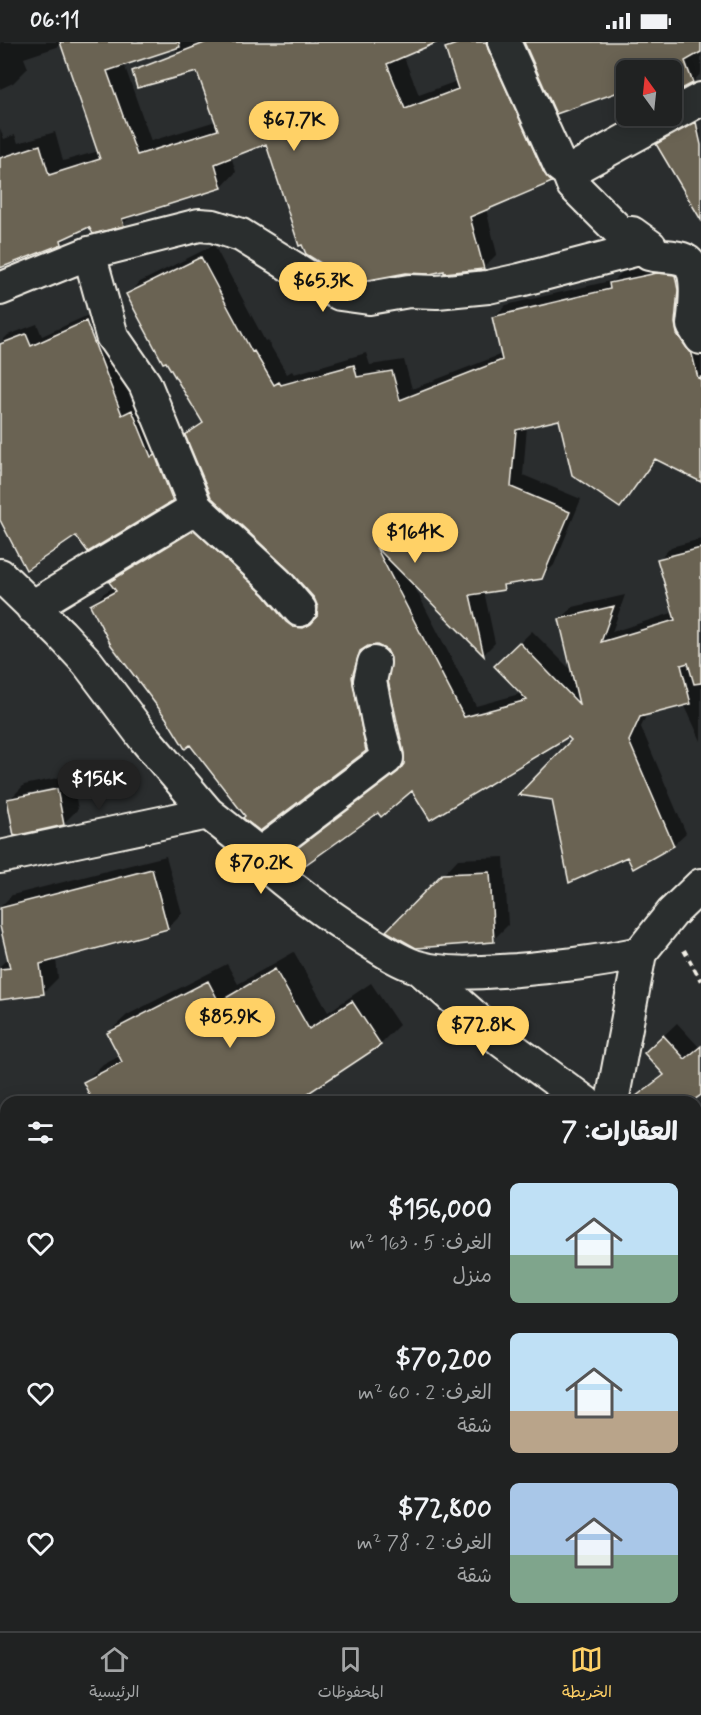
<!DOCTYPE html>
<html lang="ar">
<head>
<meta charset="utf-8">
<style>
	body { margin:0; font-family:Mynerve,"Playpen Sans Arabic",sans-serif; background:#282a2a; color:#f1f3f6; direction:rtl; height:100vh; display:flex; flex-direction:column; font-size:22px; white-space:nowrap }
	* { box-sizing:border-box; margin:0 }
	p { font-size:20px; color:#a2a4a5 }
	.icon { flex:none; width:33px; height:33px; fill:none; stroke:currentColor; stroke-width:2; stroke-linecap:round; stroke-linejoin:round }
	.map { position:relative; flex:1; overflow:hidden; direction:ltr }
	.details { position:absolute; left:0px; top:1054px; width:702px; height:536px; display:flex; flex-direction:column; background:#202222; border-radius:18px 18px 0 0; box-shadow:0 3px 15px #0003,0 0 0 2px #3d3f40; direction:rtl }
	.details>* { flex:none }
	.needle { width:39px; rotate:345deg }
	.fabs { position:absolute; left:616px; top:18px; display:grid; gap:12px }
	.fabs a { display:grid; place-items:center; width:66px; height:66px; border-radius:9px; background:#202222; box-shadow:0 3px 15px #0003,0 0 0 2px #3d3f40; font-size:30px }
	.price { position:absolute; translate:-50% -51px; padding:0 14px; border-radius:21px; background:#ffd166; color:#111; font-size:20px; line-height:39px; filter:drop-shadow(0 2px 3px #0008) }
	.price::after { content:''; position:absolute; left:50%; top:36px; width:18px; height:14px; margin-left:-9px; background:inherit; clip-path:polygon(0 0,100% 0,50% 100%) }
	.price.on { background:#222; color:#fff }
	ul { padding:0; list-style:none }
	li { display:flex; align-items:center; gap:18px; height:150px; padding:0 24px }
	li span { display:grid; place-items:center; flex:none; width:168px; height:120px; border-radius:9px; color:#555 }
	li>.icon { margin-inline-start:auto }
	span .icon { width:72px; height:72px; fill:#fffc; stroke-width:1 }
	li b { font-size:26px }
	h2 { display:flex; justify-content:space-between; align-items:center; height:72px; padding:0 24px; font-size:26px }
	.status { display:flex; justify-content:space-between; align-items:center; height:42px; padding:0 30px; background:#202222; direction:ltr }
	.status svg { height:16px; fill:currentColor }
	.tab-bar { display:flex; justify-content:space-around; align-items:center; height:84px; border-top:2px solid #3d3f40; background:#202222; font-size:16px; color:#a2a4a5 }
	.tab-bar a { display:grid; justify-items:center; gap:3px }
	.tab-bar .on { color:#ffd166 }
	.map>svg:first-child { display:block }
</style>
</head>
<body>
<div class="status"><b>06:11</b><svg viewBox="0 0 49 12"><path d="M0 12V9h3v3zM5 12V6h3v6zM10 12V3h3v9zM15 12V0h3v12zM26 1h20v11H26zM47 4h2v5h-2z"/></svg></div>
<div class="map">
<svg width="701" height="1589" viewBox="0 0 701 1589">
	<rect width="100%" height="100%" fill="#2a2d2e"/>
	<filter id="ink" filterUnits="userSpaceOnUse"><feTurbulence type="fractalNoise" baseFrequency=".0167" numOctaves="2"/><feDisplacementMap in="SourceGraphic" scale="12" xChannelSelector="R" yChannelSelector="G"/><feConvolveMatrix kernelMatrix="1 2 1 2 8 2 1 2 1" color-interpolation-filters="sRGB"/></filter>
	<g filter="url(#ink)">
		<path fill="#0007" fill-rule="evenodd" d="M0,0H238L231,114L236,130L222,145L133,172L123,182L89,183L71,192L62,201L0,223V86L4,97L15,93L18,101L55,90L63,119L99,109L63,3L24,16L28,26L13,41L0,47ZM175,5L184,32L198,29L216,79L151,99L124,22Z
			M271,0H436L403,13L419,53L457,39L444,0H505L565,125L551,139L486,167L497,212L483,226L445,227L351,219Z
			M525,0H701V31L693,40L672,51V28H627V46Z
			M701,87V169L677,100Z
			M214,203L265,299L267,298L287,332L292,329L294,332L366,311L370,323L404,318L412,347L502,312L493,276L506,263L614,238L623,229L670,220L687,221L701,295V335L574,435L560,376L527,384L523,433L581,457L554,523L541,536L509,541L503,547L484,549L495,601L484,612L413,542L476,664L523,651L496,624L532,589L574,631L561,577L573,565L625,553L612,590L675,570L659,518L671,505L701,497V699L684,662L647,672L641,685L686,791L673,803L569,693L413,747L378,769L293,811L305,799L404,724L406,711L393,616L388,607L378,602L368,603L364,622L378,695L365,708L247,774L92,563L104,551L114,545L111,540L123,528L207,477L307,573L317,574L319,564L315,556L187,393L203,379L128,253L140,240Z
			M97,269L133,363L143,358L184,446L173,457L88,508L76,491L0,475V301L8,293L37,282L42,294Z
			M71,733L78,767L63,782L9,758L24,743ZM64,744V747L24,755V752Z
			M166,814L182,871L167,886L56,917L58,936L43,951L0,957V924L9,915L0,878V865L12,853Z
			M504,815L508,883L493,898L443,833L458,817Z
			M294,910L328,970L371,941L399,983L380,1002L299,1056L301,1058L298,1060H92V1056L84,1041L103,1022L120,1013L108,991L127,973L227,922L238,942Z
			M677,981L699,1005L701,1003V1051L688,1060H645L640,1053L664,1031L659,998Z
			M6,1160V1344L0,1309L2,1307L0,1297V1161Z
			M696,1232L701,1237V1351L696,1356Z
			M701,1400V1466L696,1456V1404Z
			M701,1530V1589H552L558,1584H696V1539Z
			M162,1584H245L240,1589H167Z
			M495,1584H535L532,1589H490Z"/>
		<path fill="#6b6353" stroke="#f4f1e8" stroke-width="1.5" d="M60,0H179L180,5L107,29L137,113L218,88L197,30L137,46L132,29L207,0H438L387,22L405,67L458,47L445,6L462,0H486L488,7L544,131L552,140L470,175L484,227L444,231V229L430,232L406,231L369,238L353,236L350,221L332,228L330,227L306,212L302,203L299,204L266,102L215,122L222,146L122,177L124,184L93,192L89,185L61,198L62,202L0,226V116L40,103L49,133L100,117Z
			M524,0H701V10L685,19L693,41L672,52V28H627V47L556,72Z
			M696,80L701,103V178L656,102Z
			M201,215L252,310L254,309L274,343L279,340L281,343L354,323L357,335L392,329L400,358L502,318L492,275L610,247L609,241L657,231L675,233L678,248L675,281L677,292L686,305L692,312L698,336L701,335V440L655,417L620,466L572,433L559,378L516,388L511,445L570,470L542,537L503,543L504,548L470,553L484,614L376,505L464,675L527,658L494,624L519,600L579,662L559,577L614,564L601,600L675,578L657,517L701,506V641L694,642L688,621L681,623L691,662L640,675L629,699L674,804L633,827L627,815L569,841L552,758L518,753L571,698L568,695L430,778L412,749L381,775L378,771L301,826L291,811L398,730L404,722V711L388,639L391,616L387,608L377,603L368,604L360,609L352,635L366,709L260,789L243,776L245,774L190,703L185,707L166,676L111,603L90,563L116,549L109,540L194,488L264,553L286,580L293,585L303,586L311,582L317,575L318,565L314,556L289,528L211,455L185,393L203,381L166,320L163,321L126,252Z
			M86,279L122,373L132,368L151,415L155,413L173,459L88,510L76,494L26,528L0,478V302L26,292L31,304Z
			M57,747L64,783L14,794L7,757Z
			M152,827L168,887L40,922L44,952L0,958V927L10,926L0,884V866Z
			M490,830L494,900L416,906L386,889L442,832Z
			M275,927L309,987L352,959L381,1003L295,1060H93L83,1040L122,1020L107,991L208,939L219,960Z
			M663,993L685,1017L701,1004V1053L691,1060H630L631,1058L664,1033L644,1011Z"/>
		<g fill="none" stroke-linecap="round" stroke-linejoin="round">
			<g stroke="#f4f1e8" stroke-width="36">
				<path id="minor" d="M504,0L560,124L568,130L573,143L621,191H632L650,204L649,212C661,215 674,213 685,218C701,226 695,267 693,283L701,296
					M568,130L701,57
					M0,247L89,211L199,183L213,184L241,193L321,243L340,252L369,256L409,249L437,250L488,245L520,238L650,204
					M196,466L277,541L300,568
					M0,533L61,592L87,620L145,697L208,771L260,812L255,814C289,845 326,872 365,897C381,907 398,919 417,925C449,934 485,930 517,928C559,924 599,920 640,911
					M32,565L196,466L145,342L112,294L89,211
					M260,812L387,716L380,690L370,639L374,621
					M0,815L208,771
					M418,925L502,999L585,1060
					M612,1060L640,911L672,871L701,843
					M696,1163L701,1168
					M0,1491L6,1488"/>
			</g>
			<path stroke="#f4f1e8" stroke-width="4" stroke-dasharray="6 4.5" stroke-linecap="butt" d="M684,908L701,939"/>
			<use href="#minor" stroke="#2a2d2e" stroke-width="32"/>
		</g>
	</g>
</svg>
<div class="fabs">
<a><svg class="needle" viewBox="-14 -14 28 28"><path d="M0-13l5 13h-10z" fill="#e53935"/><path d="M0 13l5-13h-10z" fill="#a2a4a5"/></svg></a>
</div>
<b class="price" style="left:294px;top:110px">$67.7K</b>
<b class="price" style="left:323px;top:271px">$65.3K</b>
<b class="price" style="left:415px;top:522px">$164K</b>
<b class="price on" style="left:99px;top:769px">$156K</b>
<b class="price" style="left:261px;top:853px">$70.2K</b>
<b class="price" style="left:230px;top:1007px">$85.9K</b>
<b class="price" style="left:483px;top:1015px">$72.8K</b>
<section class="details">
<h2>العقارات: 7<svg class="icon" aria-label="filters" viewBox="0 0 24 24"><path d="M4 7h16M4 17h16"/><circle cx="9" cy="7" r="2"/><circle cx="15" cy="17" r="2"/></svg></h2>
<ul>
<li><span style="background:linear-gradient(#bfe0f5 60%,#7fa58c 0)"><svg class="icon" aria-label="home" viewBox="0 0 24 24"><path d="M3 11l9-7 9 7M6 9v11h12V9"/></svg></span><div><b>$156,000</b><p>الغرف: 5 · 163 m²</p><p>منزل</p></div><svg class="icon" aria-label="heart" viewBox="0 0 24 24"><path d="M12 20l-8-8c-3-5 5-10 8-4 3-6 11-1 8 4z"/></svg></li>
<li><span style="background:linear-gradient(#bfe0f5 65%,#b9a48a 0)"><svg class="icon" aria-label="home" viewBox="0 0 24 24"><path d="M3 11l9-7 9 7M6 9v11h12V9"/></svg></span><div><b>$70,200</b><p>الغرف: 2 · 60 m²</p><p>شقة</p></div><svg class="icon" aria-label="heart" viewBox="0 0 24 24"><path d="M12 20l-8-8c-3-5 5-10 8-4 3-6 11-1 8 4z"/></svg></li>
<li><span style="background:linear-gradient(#a9c7e8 60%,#7fa58c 0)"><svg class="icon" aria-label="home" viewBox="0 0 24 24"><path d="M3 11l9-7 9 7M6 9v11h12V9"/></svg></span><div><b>$72,800</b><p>الغرف: 2 · 78 m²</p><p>شقة</p></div><svg class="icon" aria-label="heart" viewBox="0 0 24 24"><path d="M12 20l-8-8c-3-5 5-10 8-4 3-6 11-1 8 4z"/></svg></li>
</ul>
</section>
</div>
<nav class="tab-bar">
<a class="on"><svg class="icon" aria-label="map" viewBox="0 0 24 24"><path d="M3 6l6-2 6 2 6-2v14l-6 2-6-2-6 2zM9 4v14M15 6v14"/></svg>الخريطة</a>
<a><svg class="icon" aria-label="saved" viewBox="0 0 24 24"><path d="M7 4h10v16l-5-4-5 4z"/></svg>المحفوظات</a>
<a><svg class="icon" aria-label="home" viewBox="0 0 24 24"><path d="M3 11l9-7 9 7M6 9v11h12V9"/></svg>الرئيسية</a>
</nav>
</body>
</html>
